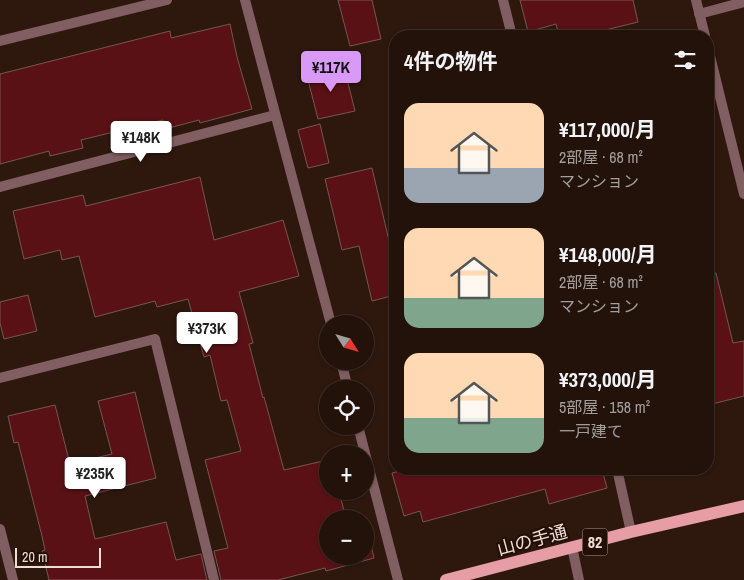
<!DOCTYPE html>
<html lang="ja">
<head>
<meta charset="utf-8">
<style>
	body { margin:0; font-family:"Archivo Narrow","Noto Sans JP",sans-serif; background:#2a1b13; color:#f1f3f6; height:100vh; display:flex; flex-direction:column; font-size:19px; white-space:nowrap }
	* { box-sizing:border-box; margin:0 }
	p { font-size:16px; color:#a29e9c }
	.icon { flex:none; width:28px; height:28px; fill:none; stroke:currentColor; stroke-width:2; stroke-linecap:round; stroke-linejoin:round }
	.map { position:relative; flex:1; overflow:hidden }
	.panel { position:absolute; left:389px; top:30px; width:325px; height:445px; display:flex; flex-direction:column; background:#22120a; border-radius:20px; box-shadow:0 1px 4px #0004,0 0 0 1px #3f322b }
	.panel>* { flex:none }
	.needle { width:32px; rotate:127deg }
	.buttons { position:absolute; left:319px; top:315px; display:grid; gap:10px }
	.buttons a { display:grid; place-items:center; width:55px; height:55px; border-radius:50%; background:#22120a; box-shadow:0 1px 4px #0004,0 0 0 1px #3f322b; font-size:25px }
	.scale { position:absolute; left:15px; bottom:12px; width:86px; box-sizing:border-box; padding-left:5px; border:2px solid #edddd6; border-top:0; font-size:14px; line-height:18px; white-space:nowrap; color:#edddd6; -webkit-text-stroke:4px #240f05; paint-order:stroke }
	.price { position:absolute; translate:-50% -42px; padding:0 11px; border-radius:5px; background:#fff; color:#222; font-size:16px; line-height:32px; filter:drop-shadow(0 1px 2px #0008) }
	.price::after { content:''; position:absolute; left:50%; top:30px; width:15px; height:11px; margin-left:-8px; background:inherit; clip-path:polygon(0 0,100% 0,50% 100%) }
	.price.on { background:#d99af7; color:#111 }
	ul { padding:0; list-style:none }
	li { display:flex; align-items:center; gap:15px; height:125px; padding:0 15px }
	li span { display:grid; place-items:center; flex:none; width:140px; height:100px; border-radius:15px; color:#555 }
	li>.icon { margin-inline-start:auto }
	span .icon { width:60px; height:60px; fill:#fffc; stroke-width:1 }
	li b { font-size:21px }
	h2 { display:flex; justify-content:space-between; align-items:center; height:60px; padding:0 15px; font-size:21px }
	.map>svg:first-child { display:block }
</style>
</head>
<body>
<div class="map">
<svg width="744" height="580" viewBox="0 0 744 580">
	<rect width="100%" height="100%" fill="#2e180e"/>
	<path fill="#5a1115" stroke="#745654" d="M338,0H372L381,39L350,46Z
		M520,0H633L638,22L581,36H559L556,24L528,32Z
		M230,24L237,57L252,109L200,123L199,120L165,129L163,120L81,140L83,148L50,156L49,151L0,164V74L170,31L171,38Z
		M344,67L355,111L318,119L307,76Z
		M320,124L329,163L308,168L298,130Z
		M372,168L390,245L395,244V295L372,301L359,246L342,250L325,179Z
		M200,177L214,240L283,220L299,276L239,292L253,343L249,344L263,398L264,397L284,470L323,461L328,480V491H339L346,519H328V556H365V533L368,532L374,558L326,571L325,568L278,580H221L214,551L228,548L205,460L241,451L227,400L221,401L210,355L204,357L188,299L157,307L155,301L95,317L79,256L62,260L60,250L24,259L13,211L83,195L86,206Z
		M716,273L733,343L744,341V396L708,405V274Z
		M28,295L37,331L4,339L0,323V302Z
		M135,392L156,478L85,496L95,539L166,522L176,560L201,554L207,580H49L42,551L45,550L42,536L18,442L14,443L8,416L55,405L70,464L112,454L98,401Z
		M408,469H602L607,488L549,504L545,489L423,522L420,511L404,516L392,473Z"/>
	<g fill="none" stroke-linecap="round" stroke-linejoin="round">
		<path stroke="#815e62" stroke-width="10" d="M245,0L331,324
			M503,0L512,36
			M696,0L705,36
			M699,14L744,2
			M0,41L167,0
			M708,48L744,194
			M0,187L275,115
			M341,361L348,389
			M0,378L155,339L214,580
			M358,426L398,580
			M617,469L631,532
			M0,529L13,580
			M572,547L579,580"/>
		<path stroke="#e69da5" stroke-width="12" d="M446,580L631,532L744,506"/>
	</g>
	<g text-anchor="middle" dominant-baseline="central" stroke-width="4.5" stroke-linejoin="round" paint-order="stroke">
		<rect fill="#240f05" stroke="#b19f97" stroke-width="1" x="582.5" y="528.5" width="25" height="27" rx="4"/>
		<g font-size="16" font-weight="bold" fill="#edddd6">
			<text x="595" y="542">82</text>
		</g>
		<g font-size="18" fill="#edddd6" stroke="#240f05">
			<text transform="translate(532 540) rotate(-15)">山の手通</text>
		</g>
	</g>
</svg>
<div class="buttons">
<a><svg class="needle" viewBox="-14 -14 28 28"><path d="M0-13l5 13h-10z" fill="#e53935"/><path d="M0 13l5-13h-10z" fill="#a29e9c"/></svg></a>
<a><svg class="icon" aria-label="locate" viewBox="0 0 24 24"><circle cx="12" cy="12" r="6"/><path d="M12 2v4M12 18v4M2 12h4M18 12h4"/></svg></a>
<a>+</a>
<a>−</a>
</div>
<div class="scale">20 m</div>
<b class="price on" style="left:331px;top:93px">¥117K</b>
<b class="price" style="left:141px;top:163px">¥148K</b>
<b class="price" style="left:207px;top:354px">¥373K</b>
<b class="price" style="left:95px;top:499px">¥235K</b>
<section class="panel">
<h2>4件の物件<svg class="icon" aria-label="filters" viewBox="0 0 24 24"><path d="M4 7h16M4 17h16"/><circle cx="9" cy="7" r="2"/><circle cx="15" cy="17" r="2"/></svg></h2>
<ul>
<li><span style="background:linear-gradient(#ffd9b3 65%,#9aa5b1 0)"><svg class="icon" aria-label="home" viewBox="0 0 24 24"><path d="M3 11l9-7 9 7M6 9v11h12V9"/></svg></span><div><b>¥117,000/月</b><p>2部屋 · 68 m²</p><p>マンション</p></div></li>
<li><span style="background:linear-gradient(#ffd9b3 70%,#7fa58c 0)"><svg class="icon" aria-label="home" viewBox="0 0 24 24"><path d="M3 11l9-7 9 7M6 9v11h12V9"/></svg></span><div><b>¥148,000/月</b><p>2部屋 · 68 m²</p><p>マンション</p></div></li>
<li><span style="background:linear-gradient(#ffd9b3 65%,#7fa58c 0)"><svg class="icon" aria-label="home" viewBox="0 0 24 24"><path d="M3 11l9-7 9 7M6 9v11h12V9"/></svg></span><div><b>¥373,000/月</b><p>5部屋 · 158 m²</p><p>一戸建て</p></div></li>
</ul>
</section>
</div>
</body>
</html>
